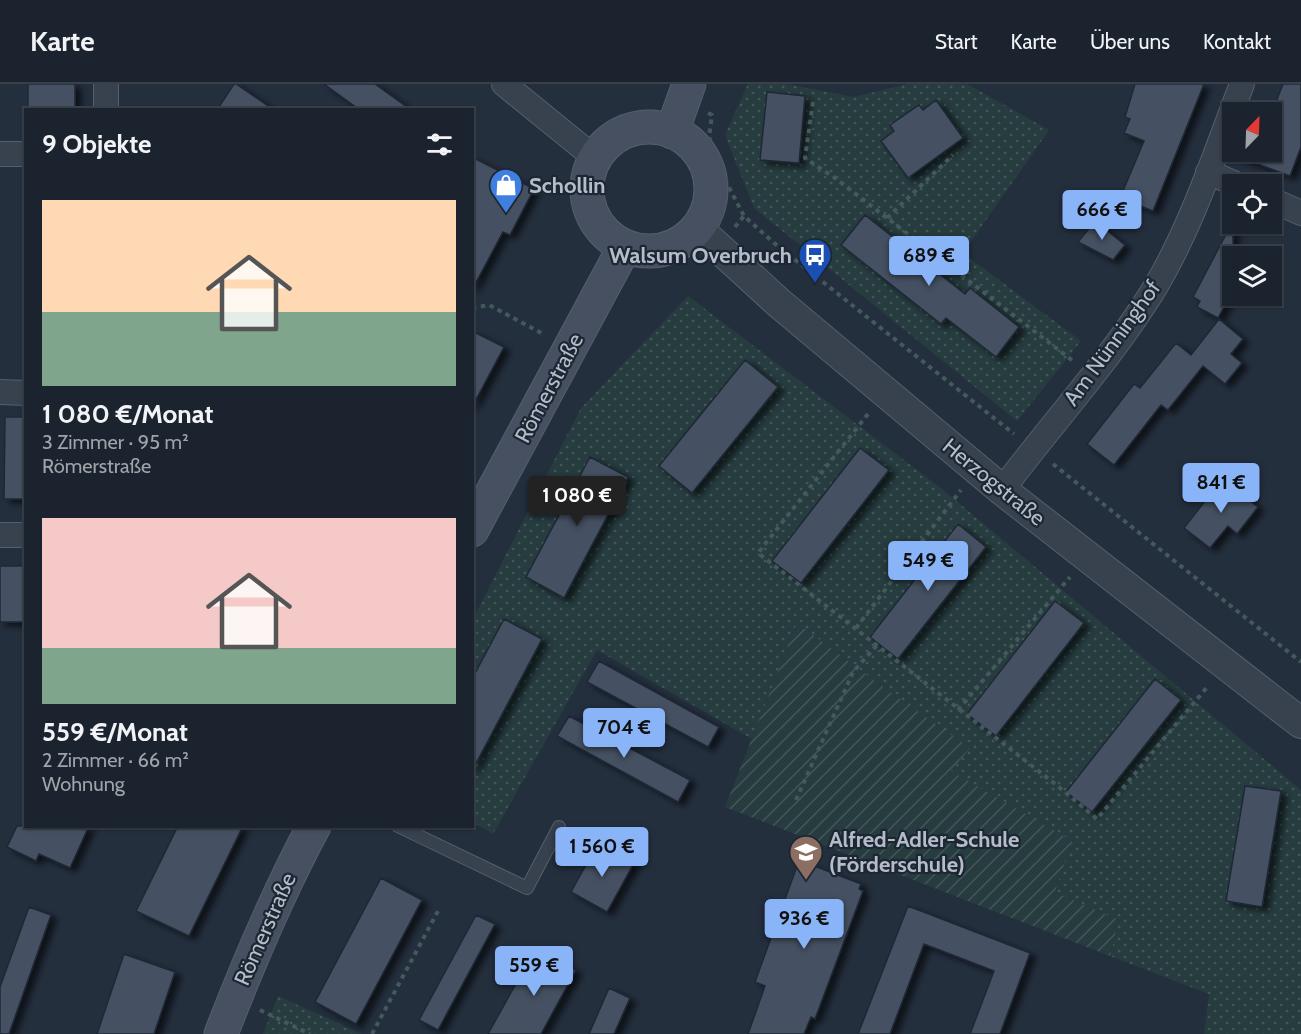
<!DOCTYPE html>
<html lang="de">
<head>
<meta charset="utf-8">
<style>
	body { margin:0; font-family:Cabin,sans-serif; background:#242b36; color:#f1f3f6; height:100vh; display:flex; flex-direction:column; font-size:22px; white-space:nowrap }
	* { box-sizing:border-box; margin:0 }
	p { font-size:20px; color:#a0a4aa }
	.icon { flex:none; width:33px; height:33px; fill:none; stroke:currentColor; stroke-width:2; stroke-linecap:round; stroke-linejoin:round }
	.map { position:relative; flex:1; overflow:hidden }
	.panel { position:absolute; left:24px; top:24px; width:450px; height:720px; display:flex; flex-direction:column; background:#1b232e; border-radius:0px; box-shadow:0 2px 4px #0004,0 0 0 2px #39404a }
	.panel>* { flex:none }
	.needle { width:39px; rotate:23deg }
	.tools { position:absolute; left:1222px; top:18px; display:grid; gap:12px }
	.tools a { display:grid; place-items:center; width:60px; height:60px; border-radius:0px; background:#1b232e; box-shadow:0 2px 4px #0004,0 0 0 2px #39404a; font-size:30px }
	.price { position:absolute; translate:-50% -51px; padding:0 14px; border-radius:6px; background:#8ab4f8; color:#111; font-size:20px; line-height:39px; filter:drop-shadow(0 2px 3px #0008) }
	.price::after { content:''; position:absolute; left:50%; top:36px; width:18px; height:14px; margin-left:-9px; background:inherit; clip-path:polygon(0 0,100% 0,50% 100%) }
	.price.selected { background:#222; color:#fff }
	ul { padding:0; list-style:none }
	li { display:grid; align-content:center; gap:12px; height:318px; padding:0 18px }
	li span { display:grid; place-items:center; height:186px; border-radius:0px; color:#555 }
	li>.icon { margin-inline-start:auto }
	span .icon { width:108px; height:108px; fill:#fffc; stroke-width:1 }
	li b { font-size:26px }
	h2 { display:flex; justify-content:space-between; align-items:center; height:72px; padding:0 18px; font-size:26px }
	header { display:flex; align-items:center; gap:36px; box-sizing:border-box; height:84px; padding:0 30px; background:#1b232e; border-bottom:2px solid #39404a }
	header strong { font-size:28px }
	nav { display:flex; gap:33px; margin-inline-start:auto; font-size:21px }
	.map>svg:first-child { display:block }
</style>
</head>
<body>
<header>
<strong>Karte</strong>
<nav><a>Start</a><a>Karte</a><a>Über uns</a><a>Kontakt</a></nav>
</header>
<div class="map">
<svg width="1301" height="950" viewBox="0 0 1301 950">
	<defs>
		<pattern id="grass-dots" width="8" height="8" patternUnits="userSpaceOnUse" patternTransform="scale(1.5)"><rect width="8" height="8" fill="#263c3f"/><path d="M2 2h.1M6 6h.1" fill="none" stroke="#435659" stroke-width="1.8" stroke-linecap="round"/></pattern>
		<pattern id="garden-furrows" width="10" height="10" patternUnits="userSpaceOnUse" patternTransform="scale(1.5)"><rect width="10" height="10" fill="#263c3f"/><path d="M-1 1l2-2M0 10L10 0M9 11l2-2" fill="none" stroke="#435659"/></pattern>
		<filter id="shadow"><feDropShadow dx="6" dy="4" stdDeviation="3" flood-color="#0009"/></filter>
	</defs>
	<rect width="100%" height="100%" fill="#242f3e"/>
	<path fill="url(#grass-dots)" d="M748,0H786L853,13L908,0H967L1049,46L963,169L1081,257L1017,337L754,124L725,51Z
		M688,212L942,405L1301,706V950H1204L1209,910L1110,872L1119,836L1055,808L1072,757L950,687L969,664L879,600L797,539L752,655L597,566L493,750L473,738V535L581,324Z
		M278,912L362,950H263Z"/>
	<path fill="url(#garden-furrows)" d="M797,539L879,600L970,664L951,687L1072,757L1055,808L1119,836L1110,872L725,723Z"/>
	<path fill="#455162" stroke="#1f2835" stroke-width="1.5" filter="url(#shadow)" d="M28,0H75V26H28Z
		M234,0H236L274,26H217Z
		M324,0H375L411,26H360Z
		M1135,0H1204L1153,127L1120,114L1144,57L1124,49L1130,35L1125,33Z
		M1283,0H1301V63L1290,92L1231,70L1232,68H1272V28Z
		M767,8L805,12L799,79L760,76Z
		M936,16L963,54L908,94L881,57L894,47L890,41L919,21L923,26Z
		M472,73L534,105L510,151L503,148L472,206Z
		M865,131L965,210L970,204L1019,243L996,273L946,234L941,240L841,161Z
		M1095,137L1125,161L1113,176L1078,158Z
		M1233,137V206L1218,234L1197,223L1200,217L1193,213Z
		M1219,235L1243,255L1231,270L1242,279L1225,300L1203,282L1168,326L1161,321L1114,381L1087,360L1134,300L1140,304L1176,259L1191,271Z
		M472,247L504,263L472,323Z
		M745,276L778,303L692,409L659,382Z
		M5,333H26V415H4Z
		M860,364L889,386L801,499L772,477Z
		M590,373L628,393L564,514L526,493Z
		M1222,395L1258,423L1237,450L1228,442L1210,464L1184,444Z
		M958,440L986,463L898,575L870,553Z
		M0,482H26L23,538H0Z
		M1055,517L1084,539L996,652L967,630Z
		M504,535L542,555L472,687V595Z
		M599,577L719,643L708,663L587,598Z
		M1155,595L1181,616L1092,728L1066,708Z
		M569,632L690,696L678,718L557,652Z
		M1245,702L1281,707L1262,823L1226,817Z
		M17,742H89L70,784L39,770L36,777L7,763Z
		M178,742H243L189,852L136,827Z
		M598,759L634,779L607,828L571,808Z
		M804,778L861,800L859,805L863,807L815,935L811,933L804,950H748L765,902L755,898L797,782L802,784Z
		M381,794L422,816L356,940L315,918Z
		M908,822L1030,869L1000,950H970L994,887L924,860L890,950H858Z
		M29,823L51,831L9,950H0V903Z
		M476,831L495,840L438,946L419,936Z
		M534,867L554,878L556,876L576,886L541,950H488Z
		M124,870L175,888L154,950H97Z
		M609,904L630,914L614,950H589Z"/>
	<g fill="none" stroke-linecap="round" stroke-linejoin="round">
		<g stroke="#565f6c" stroke-width="14">
			<path id="service" d="M398,742L527,804L559,743"/>
		</g>
		<g stroke="#565f6c" stroke-width="26">
			<path id="minor" d="M504,0L595,74
				M106,26V0
				M0,70H26
				M1208,88L1236,100
				M1272,116L1301,129
				M0,308L26,309
				M1002,406C1053,338 1112,274 1156,202C1193,139 1216,67 1242,0
				M0,451H26"/>
		</g>
		<g stroke="#565f6c" stroke-width="32">
			<path id="tertiary" d="M697,144L779,219L1002,406L1301,639"/>
		</g>
		<g stroke="#565f6c" stroke-width="35">
			<path id="secondary" d="M587 105a62 62 0 1 1 124 0a62 62 0 1 1-124 0Z
				M672,48L689,0
				M472,446L625,162
				M221,950C248,880 278,809 314,742"/>
		</g>
		<path stroke="#44595c" stroke-width="4" stroke-dasharray="4.5 4.5" stroke-linecap="butt" d="M813,18L805,74L835,94L1073,277
			M708,29L712,31L709,53L723,92L744,132L774,159L1014,350
			M887,134L953,71
			M735,143L744,132
			M472,224L489,221L545,251
			M868,330L758,469L1054,699L1097,735L1208,602
			M1053,380L1301,578
			M856,544L961,406
			M958,626L1070,493
			M796,716L853,588L877,561
			M260,926L310,950
			M372,950L438,827"/>
		<use href="#service" stroke="#38414e" stroke-width="12"/>
		<use href="#minor" stroke="#38414e" stroke-width="24"/>
		<use href="#tertiary" stroke="#38414e" stroke-width="30"/>
		<use href="#secondary" stroke="#465061" stroke-width="33"/>
	</g>
	<defs>
		<g id="shop-pin" transform="scale(1.725)"><path d="M0 17L-7.5 6A9.5 9.5 0 1 1 7.5 6Z" fill="#3f7fe0" stroke="#1d2633"/><path d="M-5-2.5h2.3a2.7 3.5 0 0 1 5.4 0H5L5.5 6h-11ZM-1.5-2.5h3a1.5 2.3 0 0 0-3 0Z" fill="#fff"/></g>
		<g id="bus-pin" transform="scale(1.725)"><path d="M0 17L-7.5 6A9.5 9.5 0 1 1 7.5 6Z" fill="#1a4fb4" stroke="#1d2633"/><path d="M-5-6H5V4H4V6H2V4H-2V6H-4V4H-5ZM-3.5-4V0h7V-4ZM-3.5 1.2v1.5H-2V1.2ZM2 1.2v1.5H3.5V1.2Z" fill="#fff"/></g>
		<g id="school-pin" transform="scale(1.725)"><path d="M0 17L-7.5 6A9.5 9.5 0 1 1 7.5 6Z" fill="#8d6e63" stroke="#1d2633"/><path d="M0-5L7-2L0 1L-7-2ZM-4 1L0 2.5L4 1V4Q0 6-4 4Z" fill="#fff"/></g>
	</defs>
	<g fill-rule="evenodd">
		<use href="#shop-pin" x="506" y="101"/>
		<use href="#bus-pin" x="815" y="171"/>
		<use href="#school-pin" x="806" y="768"/>
	</g>
	<g text-anchor="middle" dominant-baseline="central" stroke-width="4.5" stroke-linejoin="round" paint-order="stroke">
		<g font-size="22" font-weight="bold" fill="#b4bcc9" stroke="#1d2633" text-anchor="start">
			<text x="529" y="101">Schollin</text>
			<text x="792" y="171" text-anchor="end">Walsum Overbruch</text>
			<text x="829" y="755">Alfred-Adler-Schule<tspan x="829" dy="25">(Förderschule)</tspan></text>
		</g>
		<g font-size="22" fill="#b4bcc9" stroke="#1d2633">
			<text transform="translate(1112 259) rotate(-54)">Am Nünninghof</text>
			<text transform="translate(549 304) rotate(-62)">Römerstraße</text>
			<text transform="translate(994 398) rotate(39)">Herzogstraße</text>
			<text transform="translate(265 845) rotate(-66)">Römerstraße</text>
		</g>
	</g>
</svg>
<div class="tools">
<a><svg class="needle" viewBox="-14 -14 28 28"><path d="M0-13l5 13h-10z" fill="#e53935"/><path d="M0 13l5-13h-10z" fill="#a0a4aa"/></svg></a>
<a><svg class="icon" aria-label="locate" viewBox="0 0 24 24"><circle cx="12" cy="12" r="6"/><path d="M12 2v4M12 18v4M2 12h4M18 12h4"/></svg></a>
<a><svg class="icon" aria-label="layers" viewBox="0 0 24 24"><path d="M12 4l9 5-9 5-9-5zM3 14l9 5 9-5"/></svg></a>
</div>
<b class="price" style="left:1102px;top:157px">666 €</b>
<b class="price" style="left:929px;top:203px">689 €</b>
<b class="price" style="left:1221px;top:430px">841 €</b>
<b class="price selected" style="left:577px;top:443px">1 080 €</b>
<b class="price" style="left:928px;top:508px">549 €</b>
<b class="price" style="left:624px;top:675px">704 €</b>
<b class="price" style="left:602px;top:794px">1 560 €</b>
<b class="price" style="left:804px;top:866px">936 €</b>
<b class="price" style="left:534px;top:913px">559 €</b>
<section class="panel">
<h2>9 Objekte<svg class="icon" aria-label="filters" viewBox="0 0 24 24"><path d="M4 7h16M4 17h16"/><circle cx="9" cy="7" r="2"/><circle cx="15" cy="17" r="2"/></svg></h2>
<ul>
<li><span style="background:linear-gradient(#ffd9b3 60%,#7fa58c 0)"><svg class="icon" aria-label="home" viewBox="0 0 24 24"><path d="M3 11l9-7 9 7M6 9v11h12V9"/></svg></span><div><b>1 080 €/Monat</b><p>3 Zimmer · 95 m²</p><p>Römerstraße</p></div></li>
<li><span style="background:linear-gradient(#f6c9c9 70%,#7fa58c 0)"><svg class="icon" aria-label="home" viewBox="0 0 24 24"><path d="M3 11l9-7 9 7M6 9v11h12V9"/></svg></span><div><b>559 €/Monat</b><p>2 Zimmer · 66 m²</p><p>Wohnung</p></div></li>
</ul>
</section>
</div>
</body>
</html>
